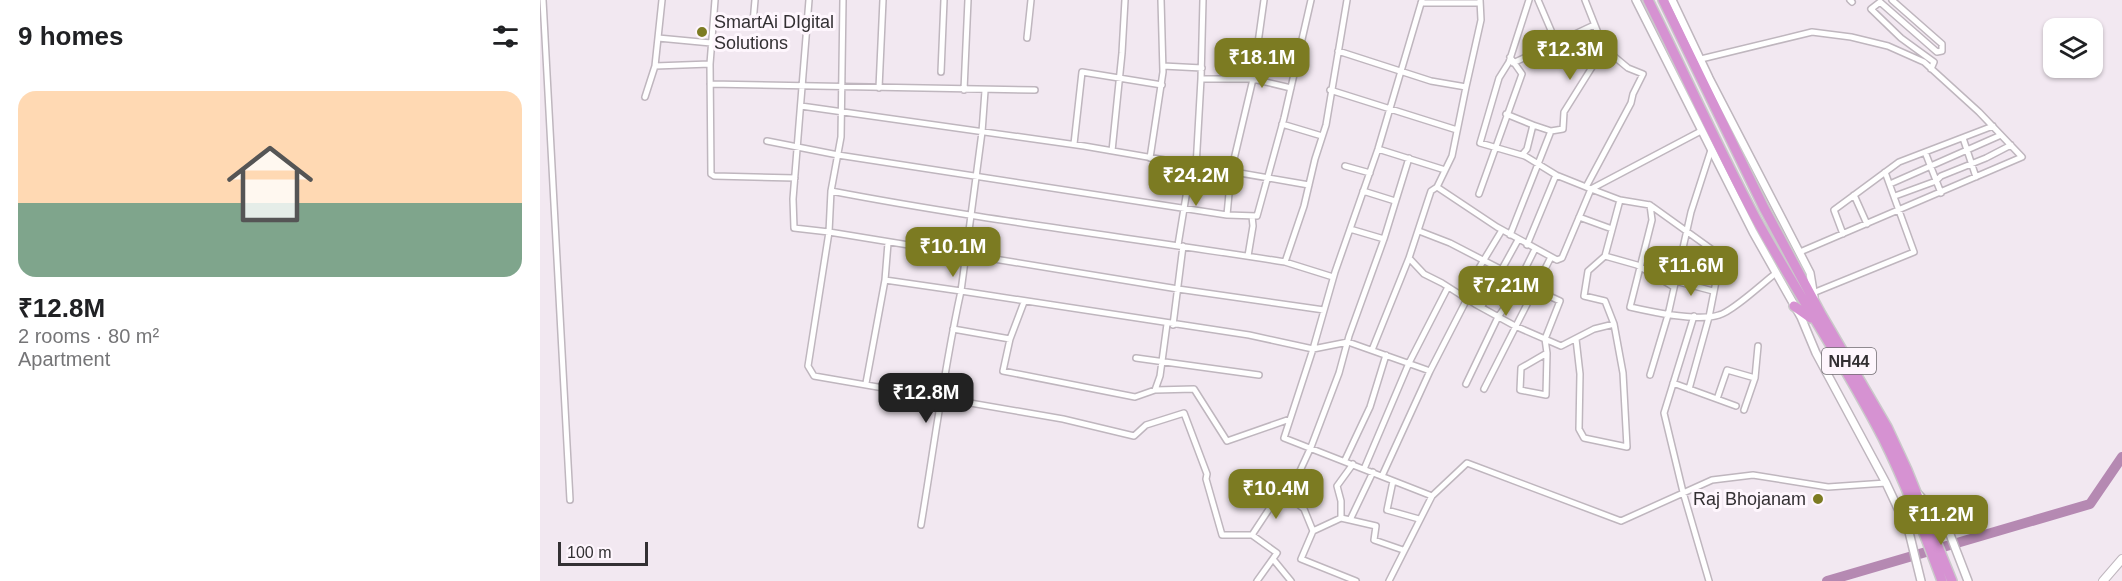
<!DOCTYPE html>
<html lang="en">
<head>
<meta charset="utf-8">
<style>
	body { margin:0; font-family:Helvetica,sans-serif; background:#f2f2f2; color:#202124; height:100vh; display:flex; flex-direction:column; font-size:22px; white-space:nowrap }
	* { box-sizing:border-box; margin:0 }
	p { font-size:20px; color:#757577 }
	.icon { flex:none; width:33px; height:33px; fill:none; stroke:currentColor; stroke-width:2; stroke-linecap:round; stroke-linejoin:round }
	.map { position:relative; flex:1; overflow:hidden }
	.panel { display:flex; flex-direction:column; background:#fff; width:540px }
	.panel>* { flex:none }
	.tools { position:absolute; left:1503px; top:18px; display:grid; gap:12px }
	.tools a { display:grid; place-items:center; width:60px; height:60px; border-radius:12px; background:#fff; box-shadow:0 2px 4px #0004; font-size:30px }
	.scale { position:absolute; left:18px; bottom:15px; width:90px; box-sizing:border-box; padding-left:6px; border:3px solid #333033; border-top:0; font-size:16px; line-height:21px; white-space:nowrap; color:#333033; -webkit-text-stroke:4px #fef6fd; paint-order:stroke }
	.price { position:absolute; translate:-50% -51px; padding:0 14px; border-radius:12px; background:#7c7b22; color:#fff; font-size:20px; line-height:39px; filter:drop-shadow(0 2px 3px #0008) }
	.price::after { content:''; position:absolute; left:50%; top:36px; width:18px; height:14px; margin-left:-9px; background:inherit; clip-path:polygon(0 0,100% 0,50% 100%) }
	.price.selected { background:#222; color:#fff }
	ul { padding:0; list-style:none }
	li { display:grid; align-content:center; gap:12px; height:318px; padding:0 18px }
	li+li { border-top:2px solid #e0e0e0 }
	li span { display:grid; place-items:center; height:186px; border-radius:18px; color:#555 }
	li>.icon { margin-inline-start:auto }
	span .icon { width:108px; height:108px; fill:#fffc; stroke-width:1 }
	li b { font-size:26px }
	h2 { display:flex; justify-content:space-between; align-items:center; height:72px; padding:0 18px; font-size:26px }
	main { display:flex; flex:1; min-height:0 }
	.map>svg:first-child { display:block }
</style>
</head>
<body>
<main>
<section class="panel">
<h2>9 homes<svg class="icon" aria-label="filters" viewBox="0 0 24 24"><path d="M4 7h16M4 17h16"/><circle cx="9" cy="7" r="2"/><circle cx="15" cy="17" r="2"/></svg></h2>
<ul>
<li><span style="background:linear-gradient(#ffd9b3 60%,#7fa58c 0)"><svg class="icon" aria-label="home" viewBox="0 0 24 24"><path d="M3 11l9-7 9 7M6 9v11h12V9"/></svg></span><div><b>₹12.8M</b><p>2 rooms · 80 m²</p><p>Apartment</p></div></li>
</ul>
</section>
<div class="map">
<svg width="1582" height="581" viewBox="0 0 1582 581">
	<rect width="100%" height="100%" fill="#f2e8f1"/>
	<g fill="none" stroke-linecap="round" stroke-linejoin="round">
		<path stroke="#b589b2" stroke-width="10" d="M1287,581L1550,504L1582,457"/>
		<g stroke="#bfb6be" stroke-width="8">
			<path id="minor" d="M3,0L30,500
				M122,0L115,66L170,64L175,0
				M269,0L253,199L254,228L289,232L291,191
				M303,0L301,137L291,191C442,220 594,238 745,262L764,206L775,159L786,125L807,0
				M882,0L838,149L795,272L773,349L744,438L892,496L927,463L1081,521L1172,480L1213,475L1288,487L1346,483
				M998,0L1016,42
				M1045,0L1064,48L1088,68L1103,74L1093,94L1091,103L1046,187
				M1310,0L1312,2
				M1352,0L1402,44V51L1397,52L1340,2L1331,9L1361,38L1394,62L1391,69
				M881,3H940
				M213,23L215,0
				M118,38L171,43
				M487,38L491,0
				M798,51L891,81L926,87L941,20L940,0
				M1161,59L1272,32L1311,37L1348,46L1384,62L1439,112L1482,157L1260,252
				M973,63L1054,25
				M170,64L171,174L174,176L255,178
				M623,66L662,68
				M401,72L404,0
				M661,79H713L751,88
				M170,84L495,90
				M926,87L912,156L897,187L891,191L888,200L869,258L884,274L902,283L935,304L975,326L1021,346L1054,329L1074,324L1083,373L1087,447L1044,438L1039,429L1040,374L1036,339
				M339,88L343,0
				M424,90L428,0
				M790,90L917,130
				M445,91L442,132L421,291L709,335L773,349L808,342L890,371
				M105,97L115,66
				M261,106L544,146L769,185
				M966,114L993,125L987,149L982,155
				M742,124L782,136
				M1011,131L1023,129L1024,112L1064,48
				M1423,138L1436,177
				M227,141L298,155L687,215L691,172L713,79L724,0
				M534,144L542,72L622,85
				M838,149L905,170
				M572,151L582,53L585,0
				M1385,152L1401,193
				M610,158L623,72L621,0
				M805,166L830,173
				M656,167L661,79L663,0
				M1350,184L1461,135
				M897,187L957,227L1017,260L1022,258L1051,189L1016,175
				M823,191L855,201
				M939,194L982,74L970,57
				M1314,195L1327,224
				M1355,196L1396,181L1401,176L1446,158L1471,145
				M1080,200L1110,205L1112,220L1090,307C1112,312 1157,322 1179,315C1192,312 1224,282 1236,273
				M1110,205L1181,256L1169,317L1149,389
				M687,215L717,216L744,118L771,0
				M1039,217L1072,229
				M810,229L844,239
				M879,231L910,243L995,287
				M1303,234L1294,210L1359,162L1453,126
				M970,235L1011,131L993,125
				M638,245L651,166
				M987,245L1016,175L985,156L940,143L959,78L969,62L989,0
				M708,256L713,226L712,216
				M1065,256L1080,200L1051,189L1161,131
				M745,262L793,277
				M962,269L978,240
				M345,280L421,291C404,368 394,447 381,525
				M1135,281L1173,291
				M994,289L1020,301L1005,339L1007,353L981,368L980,390L1006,395L1007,353
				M1273,293L1374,252L1345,172
				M922,296L962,230
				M484,302L470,339L463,371L595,397L615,390L654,389L687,441L750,419
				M941,307L965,271
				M1154,316L1124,413L1143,492L1169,581
				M1074,324L1065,301L1044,296L1048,271L1065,256L1097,265L1134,287
				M633,325L643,246
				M413,329L470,339
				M832,350L869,258
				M596,358L719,375
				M1110,375L1128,315L1151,212L1171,150
				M326,383L345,280L348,243
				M1133,383L1196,406
				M926,384L958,317L968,303L995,249
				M944,389L1011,257
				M615,390L620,376L627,324
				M1177,399L1187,370L1215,378
				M1204,410L1215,378L1218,346
				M805,460L830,407L846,355
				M824,469L869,363L908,287
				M842,476L890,371L927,299
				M853,481L847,510L879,519
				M748,496L764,509L773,531L761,559L816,581
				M801,518L810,520L833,472
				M810,520L836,526L834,540L863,550
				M773,531L801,518V501L797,486L813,464
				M712,535H682L666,479L667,474L644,413L606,425L594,436L523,419L274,376L268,366L289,232L638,289L784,310
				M733,559L751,581
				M717,581L737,553L712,535L737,497L747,499L771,447L799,373L809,336L844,239L869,158
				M849,581L892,496"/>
		</g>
		<g stroke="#bfb6be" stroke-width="10">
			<path id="tertiary" d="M1096,0L1213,232L1261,317L1276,353L1346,483L1369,532L1381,581
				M1132,0L1169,78L1270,273L1274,297
				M1378,494L1406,524L1428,581"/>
		</g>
		<g stroke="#bfb6be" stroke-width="10">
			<path id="secondary" d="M1563,581L1582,559"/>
		</g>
		<g stroke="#cac9ca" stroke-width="12">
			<path id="trunk" d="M1108,0C1144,72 1177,146 1215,217C1256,292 1304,362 1343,438C1366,484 1384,533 1402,581
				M1123,0L1224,208L1281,314L1347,427L1367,470L1412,581
				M1254,306L1271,318"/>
		</g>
		<use href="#minor" stroke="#fff" stroke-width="5"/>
		<use href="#tertiary" stroke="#fff" stroke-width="7"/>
		<use href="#secondary" stroke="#fff" stroke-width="8"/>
		<use href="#trunk" stroke="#d692d2" stroke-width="9"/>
	</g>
	<g fill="#7c7b22" stroke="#fef6fd" stroke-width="2">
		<circle cx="162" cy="32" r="6"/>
		<circle cx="1278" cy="499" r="6"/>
	</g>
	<g text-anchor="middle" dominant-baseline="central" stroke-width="6" stroke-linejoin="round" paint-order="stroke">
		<rect fill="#fef6fd" stroke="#706b70" stroke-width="1.5" x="1282" y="348" width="54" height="26" rx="4.5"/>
		<g font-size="16" font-weight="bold" fill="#333033">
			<text x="1309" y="361">NH44</text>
		</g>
		<g font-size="18" fill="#333033" stroke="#fef6fd" text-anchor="start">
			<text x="174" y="22">SmartAi DIgital<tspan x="174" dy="21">Solutions</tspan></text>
			<text x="1266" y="499" text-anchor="end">Raj Bhojanam</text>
		</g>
	</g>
</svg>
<div class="tools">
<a><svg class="icon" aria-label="layers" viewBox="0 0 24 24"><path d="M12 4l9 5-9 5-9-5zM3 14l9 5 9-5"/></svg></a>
</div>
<div class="scale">100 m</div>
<b class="price" style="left:1030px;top:81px">₹12.3M</b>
<b class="price" style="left:722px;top:89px">₹18.1M</b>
<b class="price" style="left:656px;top:207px">₹24.2M</b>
<b class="price" style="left:413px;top:278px">₹10.1M</b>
<b class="price" style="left:1151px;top:297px">₹11.6M</b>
<b class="price" style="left:966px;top:317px">₹7.21M</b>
<b class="price selected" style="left:386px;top:424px">₹12.8M</b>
<b class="price" style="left:736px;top:520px">₹10.4M</b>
<b class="price" style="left:1401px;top:546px">₹11.2M</b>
</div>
</main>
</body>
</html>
